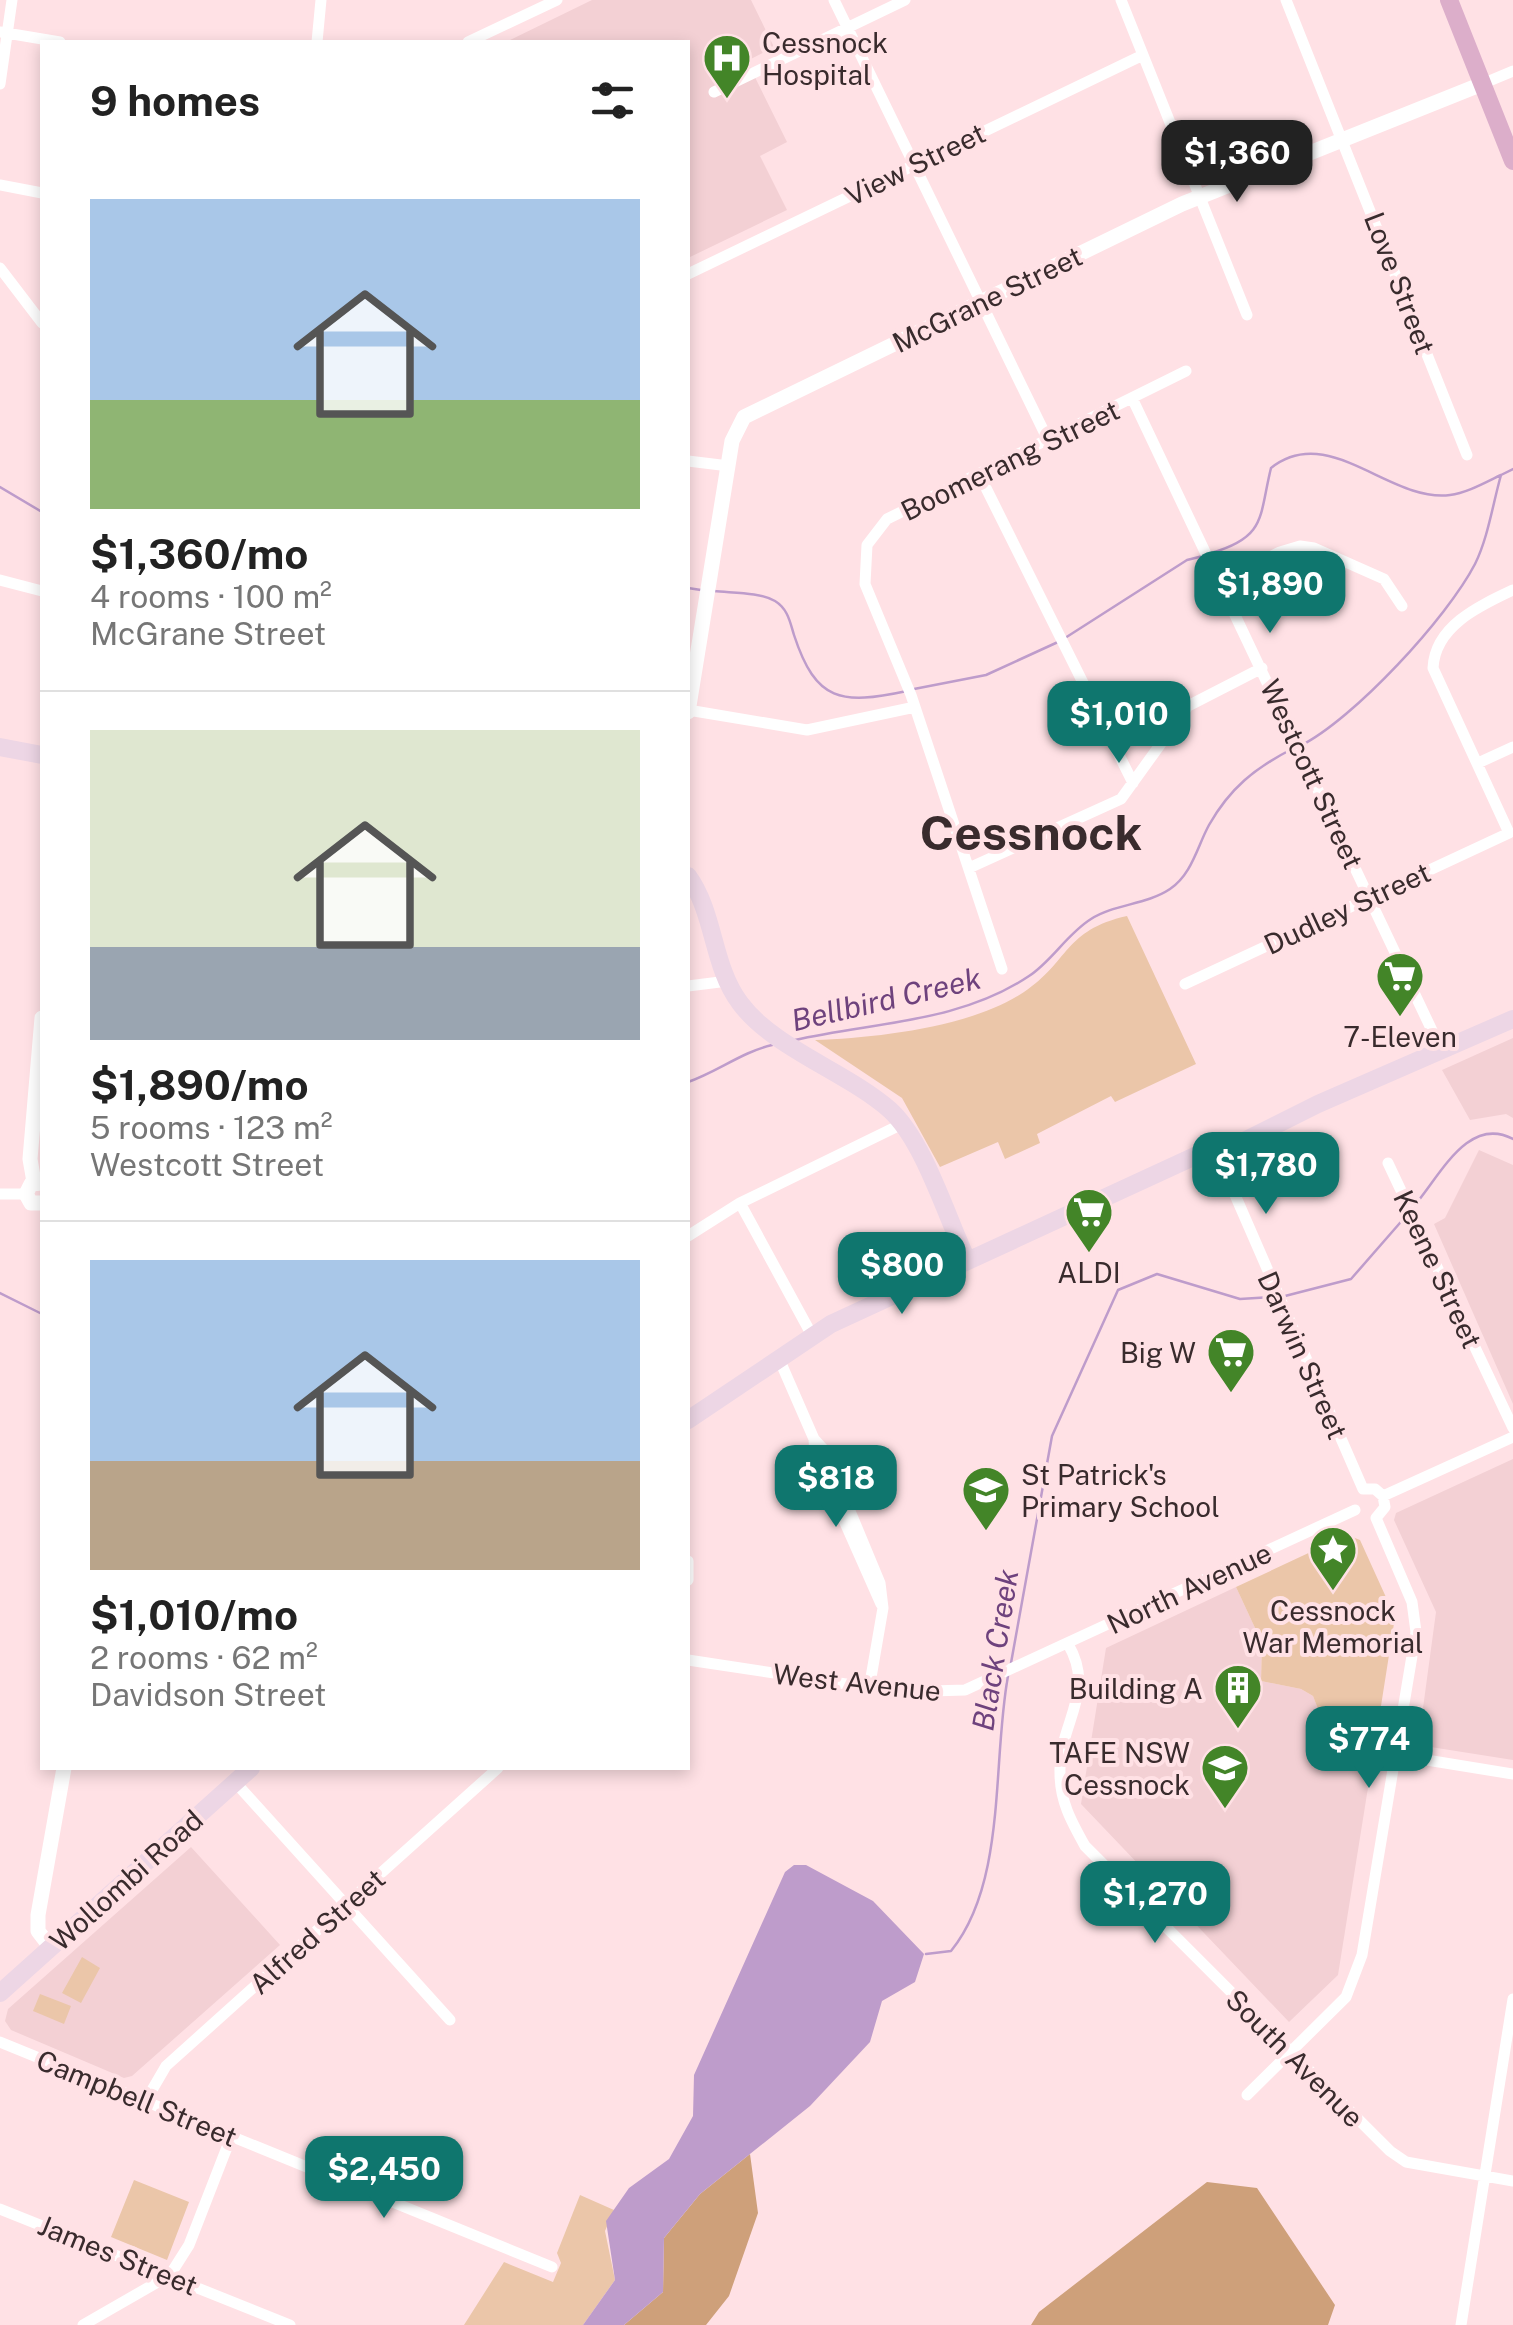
<!DOCTYPE html>
<html lang="en">
<head>
<meta charset="utf-8">
<style>
	body { margin:0; font-family:"Public Sans",sans-serif; background:#f2f2f2; color:#222; height:100vh; display:flex; flex-direction:column; font-size:38px; white-space:nowrap }
	* { box-sizing:border-box; margin:0 }
	p { font-size:32px; color:#767676 }
	.icon { flex:none; width:55px; height:55px; fill:none; stroke:currentColor; stroke-width:2; stroke-linecap:round; stroke-linejoin:round }
	.map { position:relative; flex:1; overflow:hidden }
	.side { position:absolute; left:40px; top:40px; width:650px; height:1730px; display:flex; flex-direction:column; background:#fff; border-radius:0px; box-shadow:0 5px 15px #0003 }
	.side>* { flex:none }
	.price { position:absolute; translate:-50% -85px; padding:0 22px; border-radius:20px; background:#0f766e; color:#fff; font-size:32px; line-height:65px; filter:drop-shadow(0 2px 5px #0008) }
	.price::after { content:''; position:absolute; left:50%; top:60px; width:30px; height:22px; margin-left:-15px; background:inherit; clip-path:polygon(0 0,100% 0,50% 100%) }
	.price.active { background:#222; color:#fff }
	ul { padding:0; list-style:none }
	li { display:grid; align-content:center; gap:20px; height:530px; padding:0 50px }
	li+li { border-top:2px solid #e0e0e0 }
	li span { display:grid; place-items:center; height:310px; border-radius:0px; color:#555 }
	li>.icon { margin-inline-start:auto }
	span .icon { width:180px; height:180px; fill:#fffc; stroke-width:1 }
	li b { font-size:42px }
	h2 { display:flex; justify-content:space-between; align-items:center; height:120px; padding:0 50px; font-size:42px }
	.map>svg:first-child { display:block }
</style>
</head>
<body>
<div class="map">
<svg width="1513" height="2325" viewBox="0 0 1513 2325">
	<rect width="100%" height="100%" fill="#ffe1e5"/>
	<path fill="#f3d0d4" d="M592,0H751L774,47L747,61L787,142L760,156L787,210L688,258V42H506Z
		M1513,1038V1118L1506,1114L1470,1120L1442,1070Z
		M1479,1150L1513,1165V1404L1434,1224L1445,1218Z
		M1513,1459V1760L1418,1745L1436,1612L1394,1520L1396,1513Z
		M1236,1587L1262,1643L1261,1681L1301,1689L1313,1696L1318,1709L1315,1734L1375,1744L1338,1975L1289,2022L1081,1804L1106,1648Z
		M191,1847L280,1945L132,2076L124,2078L11,2030L5,2021L8,2009Z"/>
	<path fill="#ebc6a9" d="M1127,916L1196,1064L1115,1102L1111,1096L1037,1134L1040,1143L1005,1159L998,1142L940,1167L902,1098L815,1040C877,1038 972,1027 1024,992C1069,962 1064,930 1127,916Z
		M1347,1535L1360,1540L1395,1617L1375,1744L1314,1734L1318,1709L1313,1696L1301,1689L1261,1681L1262,1643L1236,1587Z
		M82,1957L100,1968L81,2003L62,1993Z
		M40,1994L71,2006L64,2024L33,2011Z
		M134,2180L189,2202L167,2260L111,2237Z
		M580,2195L614,2210L605,2231L615,2280L583,2325H464L504,2262L553,2282L561,2263L557,2253Z"/>
	<path fill="#cea07a" d="M750,2154L758,2213L729,2296L706,2325H624L663,2292L664,2238L700,2194Z
		M1207,2182L1257,2188L1335,2305L1328,2325H1031L1039,2312Z"/>
	<path fill="#be9ccb" d="M794,1865H806L873,1901L924,1954L915,1982L882,2001L870,2042L810,2106L700,2194L664,2238L663,2292L624,2325H583L615,2280L606,2221L629,2188L669,2159L693,2116L694,2075L785,1872Z"/>
	<g fill="none" stroke-linecap="round" stroke-linejoin="round">
		<path stroke="#be9ccb" stroke-width="2.5" d="M0,487L42,512
			M1211,553C1267,537 1259,516 1271,468C1329,422 1390,503 1450,495C1467,493 1486,482 1501,475
			M688,588L701,590
			M714,591C732,593 760,592 775,601C788,609 790,622 794,635C816,702 841,705 907,691
			M1065,638L1187,560L1203,556
			M914,689L986,675L1058,642
			M1300,746C1354,719 1447,618 1475,564C1488,538 1493,503 1501,475L1513,469
			M795,1040C874,1022 959,1023 1029,976C1052,961 1067,934 1091,919C1114,904 1146,905 1170,889C1192,874 1197,847 1209,825C1230,788 1255,768 1292,749
			M688,1082C717,1072 742,1052 772,1045
			M1414,1206C1440,1176 1468,1115 1513,1139
			M0,1293L42,1314
			M1285,1296L1351,1279L1406,1216
			M1011,1663L1052,1436L1118,1290L1157,1274L1240,1299L1272,1297
			M926,1954L951,1951C1007,1882 992,1762 1008,1676"/>
		<path stroke="#fff" stroke-width="11" d="M834,0L1048,440
			M1121,0L1247,315
			M1286,0L1467,455
			M0,32L60,42
			M317,42L321,0
			M468,42L557,0
			M0,84L12,0
			M1482,84L1513,71
			M714,92L905,0
			M0,185L42,193
			M0,268L42,323
			M688,274L1143,55
			M1133,400L1437,1041
			M688,461L729,466
			M979,474L1133,783
			M0,580L42,591
			M1222,581L1280,552L1300,546L1314,548L1384,579L1402,606
			M688,710L807,730L915,707
			M1478,763L1513,747
			M969,868L1121,799L1188,706L1262,668
			M1002,969L911,695L865,584L867,545L887,519L1186,371
			M1185,984L1509,833L1433,668C1435,626 1479,606 1513,590
			M688,986L728,981
			M1388,1163L1513,1428
			M1222,1165L1363,1489
			M0,1194H26
			M740,1203L814,1339
			M688,1236L740,1203L902,1124
			M780,1361L814,1439L825,1451L880,1583L883,1608L869,1689
			M814,1439L815,1455L881,1604
			M1363,1489H1375L1383,1496L1385,1507L1376,1518
			M1383,1496L1513,1437
			M688,1561V1580
			M1068,1644C1097,1693 1058,1724 1060,1773C1060,1801 1071,1821 1085,1846L1390,2151L1406,2162L1513,2181
			M688,1660L899,1692L965,1690L1355,1510
			M1396,1755L1513,1774
			M235,1782L450,2020
			M0,2042L552,2267
			M1247,2095L1346,1997L1362,1955L1416,1632L1412,1602L1376,1518
			M145,2102L166,2066L498,1768
			M0,2209L290,2325
			M83,2325L170,2275L189,2245L231,2137
			M1461,2325L1513,1999"/>
		<path stroke="#fff" stroke-width="15" d="M688,712L732,441L744,417L1182,204L1482,84
			M34,1182L30,1159L42,1018
			M42,1183L31,1184L26,1194L31,1203H42
			M51,1948L38,1931V1915L64,1768"/>
		<path stroke="#edd6e5" stroke-width="18" d="M0,747L42,755
			M688,876C715,913 712,966 740,1003C773,1048 847,1072 890,1110C924,1141 947,1218 967,1260
			M1205 1155a11 11 0 1 1 22 0a11 11 0 1 1-22 0Z
			M1226,1150L1318,1104L1513,1019
			M688,1420L831,1324L1206,1151
			M0,1993L251,1768"/>
		<path stroke="#dcaeca" stroke-width="18" d="M1449,0L1513,161"/>
	</g>
	<defs>
		<g id="hospital-pin" transform="scale(2.5)"><path d="M0 17L-7.5 6A9.5 9.5 0 1 1 7.5 6Z" fill="#438528" stroke="#ffe1e5"/><path d="M-5-5h3v3.5h4V-5h3V5h-3V1.5h-4V5h-3Z" fill="#fff"/></g>
		<g id="supermarket-pin" transform="scale(2.5)"><path d="M0 17L-7.5 6A9.5 9.5 0 1 1 7.5 6Z" fill="#438528" stroke="#ffe1e5"/><path d="M-6-5.5h2.5l.6 2H6L4.5 2H-2.5L-4.4-4H-6ZM-1.5 3.2a1.3 1.3 0 1 0 .1 0ZM3 3.2a1.3 1.3 0 1 0 .1 0Z" fill="#fff"/></g>
		<g id="school-pin" transform="scale(2.5)"><path d="M0 17L-7.5 6A9.5 9.5 0 1 1 7.5 6Z" fill="#438528" stroke="#ffe1e5"/><path d="M0-5L7-2L0 1L-7-2ZM-4 1L0 2.5L4 1V4Q0 6-4 4Z" fill="#fff"/></g>
		<g id="sight-pin" transform="scale(2.5)"><path d="M0 17L-7.5 6A9.5 9.5 0 1 1 7.5 6Z" fill="#438528" stroke="#ffe1e5"/><path d="M0-6L1.8-2.2L6-1.7L2.9 1.2L3.7 5.4L0 3.3L-3.7 5.4L-2.9 1.2L-6-1.7L-1.8-2.2Z" fill="#fff"/></g>
		<g id="building-pin" transform="scale(2.5)"><path d="M0 17L-7.5 6A9.5 9.5 0 1 1 7.5 6Z" fill="#438528" stroke="#ffe1e5"/><path d="M-4-6H4V6H1V3H-1V6H-4ZM-2.5-4.3h1.7v1.8h-1.7ZM.8-4.3h1.7v1.8H.8ZM-2.5-1h1.7V.8h-1.7ZM.8-1h1.7V.8H.8Z" fill="#fff"/></g>
		<g id="university-pin" transform="scale(2.5)"><path d="M0 17L-7.5 6A9.5 9.5 0 1 1 7.5 6Z" fill="#438528" stroke="#ffe1e5"/><path d="M0-5L7-2L0 1L-7-2ZM-4 1L0 2.5L4 1V4Q0 6-4 4Z" fill="#fff"/></g>
	</defs>
	<g fill-rule="evenodd">
		<use href="#hospital-pin" x="727" y="58"/>
		<use href="#supermarket-pin" x="1400" y="976"/>
		<use href="#supermarket-pin" x="1089" y="1212"/>
		<use href="#supermarket-pin" x="1231" y="1352"/>
		<use href="#school-pin" x="986" y="1490"/>
		<use href="#sight-pin" x="1333" y="1550"/>
		<use href="#building-pin" x="1238" y="1688"/>
		<use href="#university-pin" x="1225" y="1768"/>
	</g>
	<g text-anchor="middle" dominant-baseline="central" stroke-width="8" stroke-linejoin="round" paint-order="stroke">
		<g font-size="28" fill="#392b2d" stroke="#ffe1e5">
			<text x="762" y="42" text-anchor="start">Cessnock<tspan x="762" dy="32">Hospital</tspan></text>
			<text x="1400" y="1036">7-Eleven</text>
			<text x="1089" y="1272">ALDI</text>
			<text x="1196" y="1352" text-anchor="end">Big W</text>
			<text x="1021" y="1474" text-anchor="start">St Patrick's<tspan x="1021" dy="32">Primary School</tspan></text>
			<text x="1333" y="1610">Cessnock<tspan x="1333" dy="32">War Memorial</tspan></text>
			<text x="1203" y="1688" text-anchor="end">Building A</text>
			<text x="1190" y="1752" text-anchor="end">TAFE NSW<tspan x="1190" dy="32">Cessnock</tspan></text>
		</g>
		<g font-size="28" fill="#392b2d" stroke="#ffe1e5">
			<text transform="translate(915 164) rotate(-26)">View Street</text>
			<text transform="translate(1400 283) rotate(69)">Love Street</text>
			<text transform="translate(987 299) rotate(-26)">McGrane Street</text>
			<text transform="translate(1010 460) rotate(-26)">Boomerang Street</text>
			<text transform="translate(1312 774) rotate(65)">Westcott Street</text>
			<text transform="translate(1347 908) rotate(-25)">Dudley Street</text>
			<text transform="translate(1438 1269) rotate(65)">Keene Street</text>
			<text transform="translate(1303 1355) rotate(66)">Darwin Street</text>
			<text transform="translate(1189 1588) rotate(-25)">North Avenue</text>
			<text transform="translate(857 1682) rotate(6)">West Avenue</text>
			<text transform="translate(126 1880) rotate(-42)">Wollombi Road</text>
			<text transform="translate(317 1931) rotate(-42)">Alfred Street</text>
			<text transform="translate(1295 2058) rotate(45)">South Avenue</text>
			<text transform="translate(137 2098) rotate(22)">Campbell Street</text>
			<text transform="translate(118 2255) rotate(22)">James Street</text>
		</g>
		<g font-size="30" font-style="italic" fill="#6e427d" stroke="#ffe1e5">
			<text transform="translate(886 999) rotate(-13)">Bellbird Creek</text>
			<text transform="translate(995 1650) rotate(-81)">Black Creek</text>
		</g>
		<g font-size="48" font-weight="bold" fill="#392b2d" stroke="#ffe1e5">
			<text x="1031" y="832">Cessnock</text>
		</g>
	</g>
</svg>
<b class="price active" style="left:1237px;top:205px">$1,360</b>
<b class="price" style="left:1270px;top:636px">$1,890</b>
<b class="price" style="left:1119px;top:766px">$1,010</b>
<b class="price" style="left:1266px;top:1217px">$1,780</b>
<b class="price" style="left:902px;top:1317px">$800</b>
<b class="price" style="left:836px;top:1530px">$818</b>
<b class="price" style="left:1369px;top:1791px">$774</b>
<b class="price" style="left:1155px;top:1946px">$1,270</b>
<b class="price" style="left:384px;top:2221px">$2,450</b>
<section class="side">
<h2>9 homes<svg class="icon" aria-label="filters" viewBox="0 0 24 24"><path d="M4 7h16M4 17h16"/><circle cx="9" cy="7" r="2"/><circle cx="15" cy="17" r="2"/></svg></h2>
<ul>
<li><span style="background:linear-gradient(#a9c7e8 65%,#8fb573 0)"><svg class="icon" aria-label="home" viewBox="0 0 24 24"><path d="M3 11l9-7 9 7M6 9v11h12V9"/></svg></span><div><b>$1,360/mo</b><p>4 rooms · 100 m²</p><p>McGrane Street</p></div></li>
<li><span style="background:linear-gradient(#dfe7d0 70%,#9aa5b1 0)"><svg class="icon" aria-label="home" viewBox="0 0 24 24"><path d="M3 11l9-7 9 7M6 9v11h12V9"/></svg></span><div><b>$1,890/mo</b><p>5 rooms · 123 m²</p><p>Westcott Street</p></div></li>
<li><span style="background:linear-gradient(#a9c7e8 65%,#b9a48a 0)"><svg class="icon" aria-label="home" viewBox="0 0 24 24"><path d="M3 11l9-7 9 7M6 9v11h12V9"/></svg></span><div><b>$1,010/mo</b><p>2 rooms · 62 m²</p><p>Davidson Street</p></div></li>
</ul>
</section>
</div>
</body>
</html>
